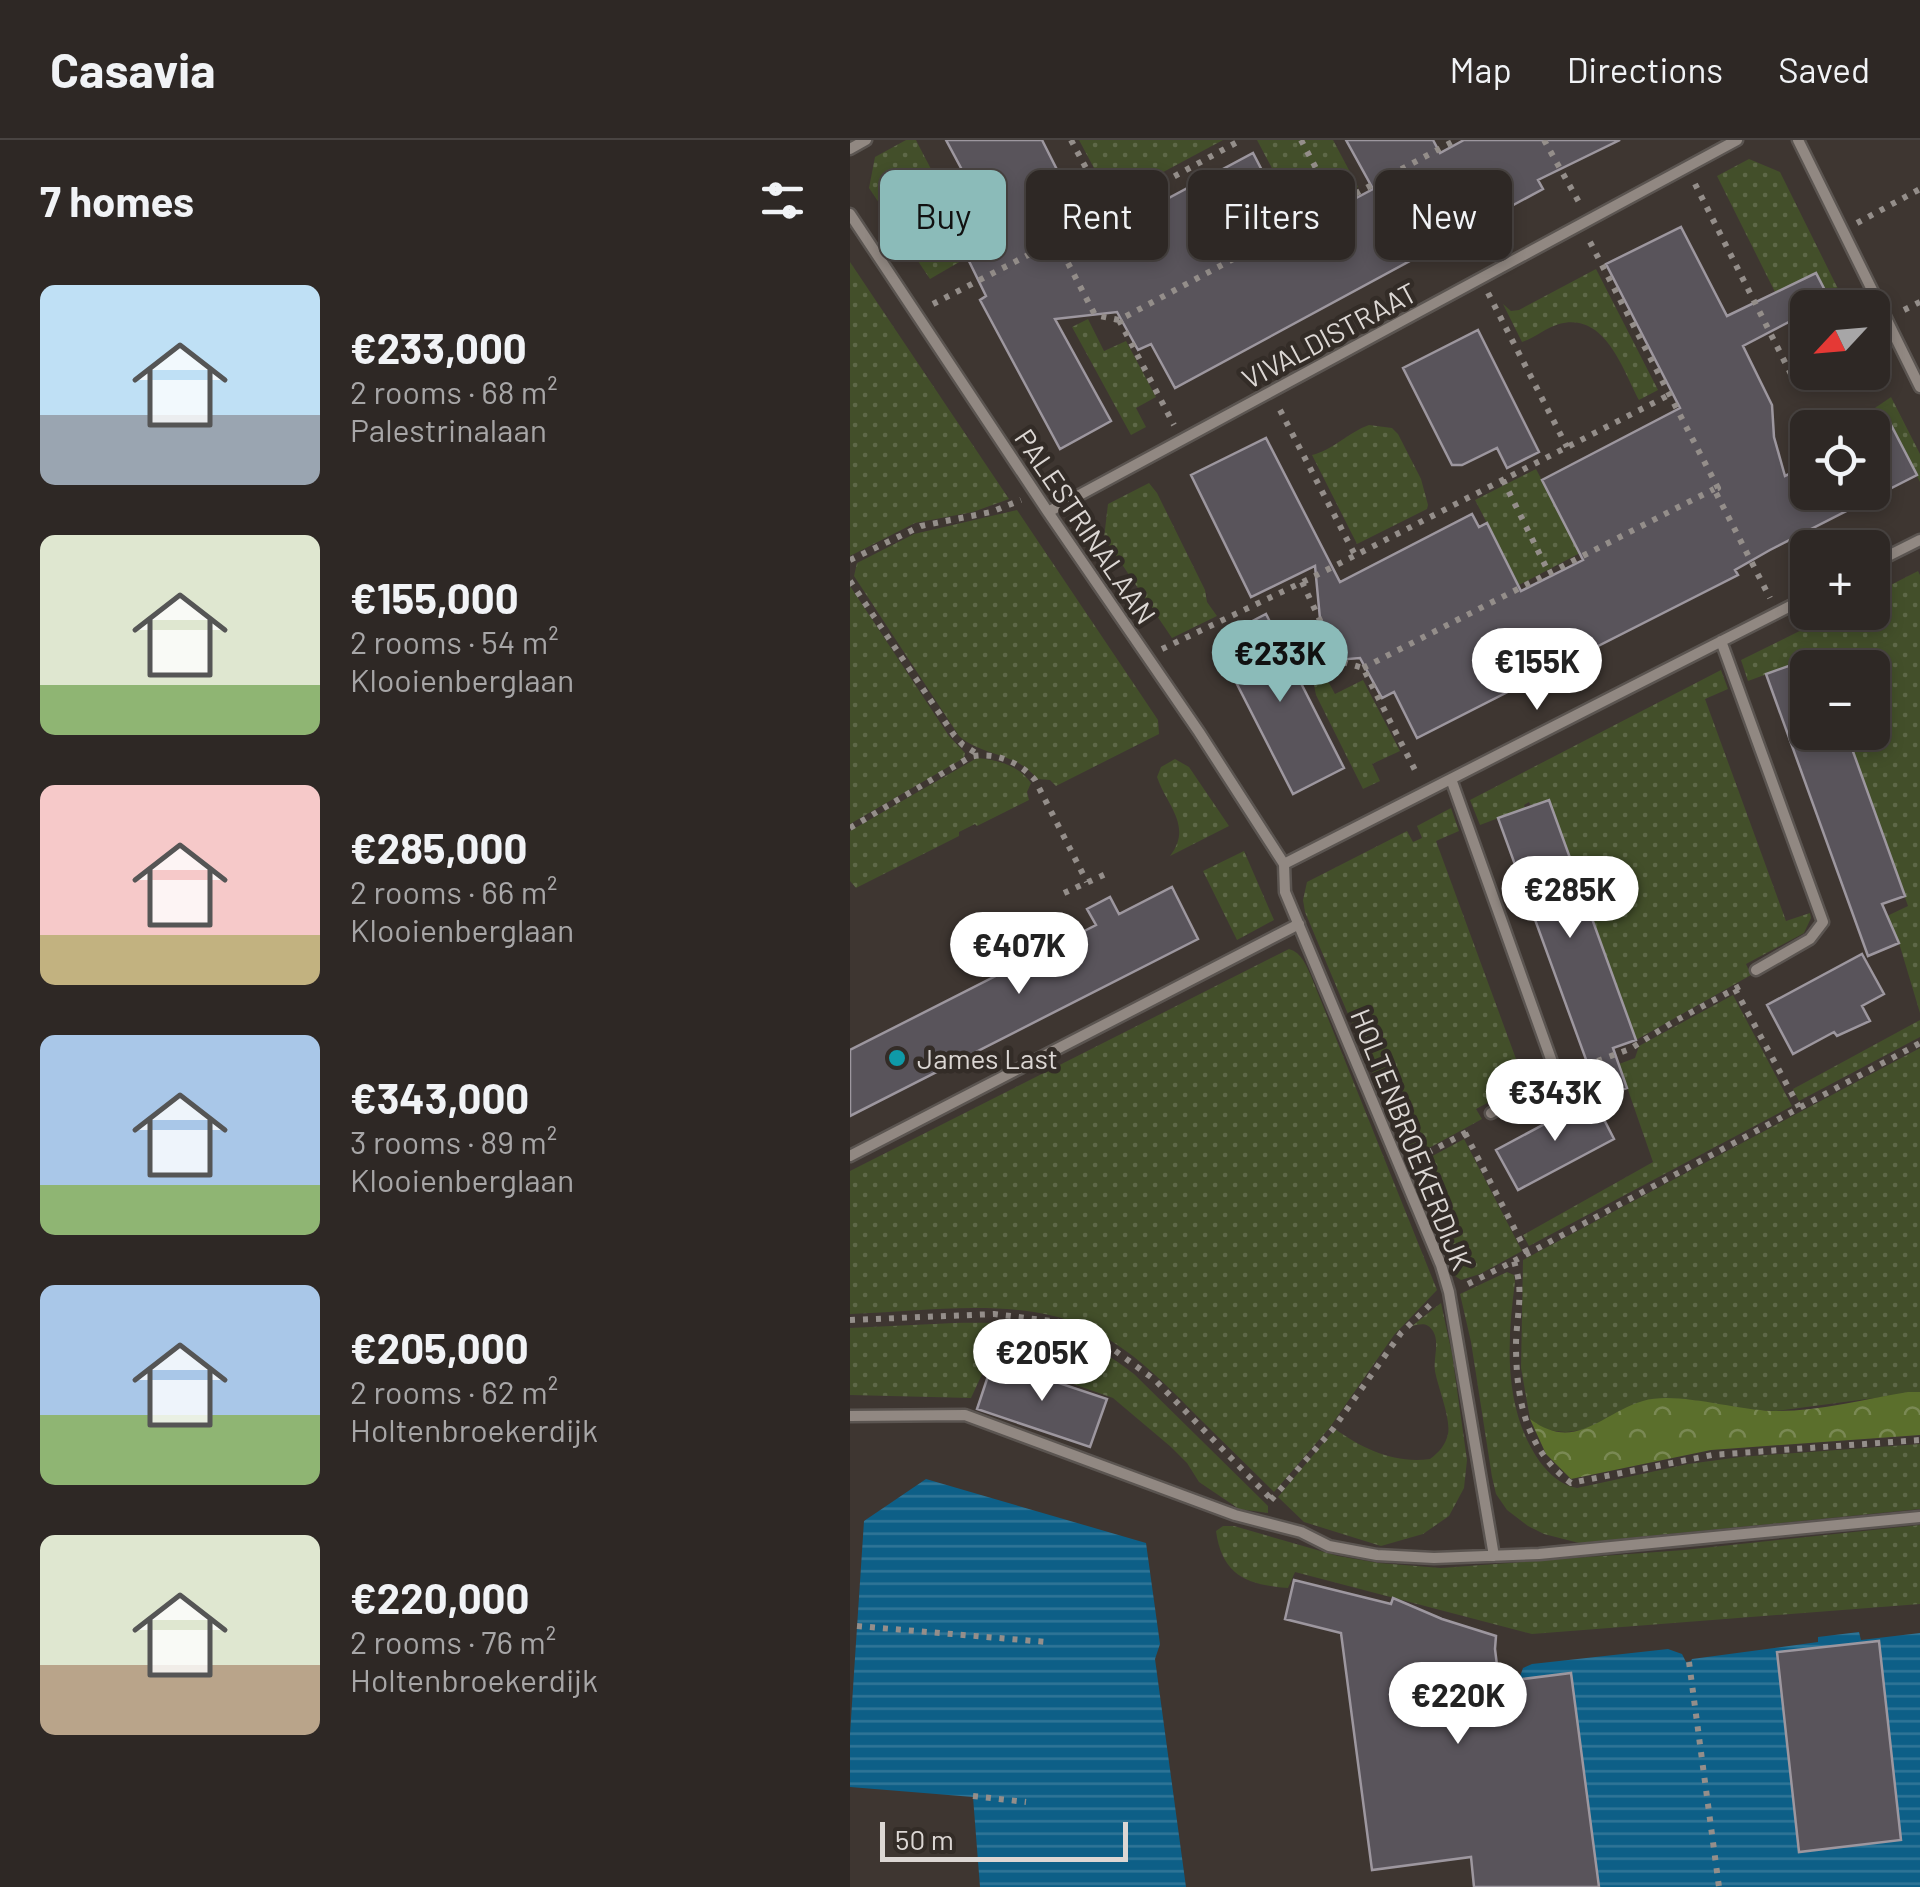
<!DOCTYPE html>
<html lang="en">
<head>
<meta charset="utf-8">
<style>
	body { margin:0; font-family:Barlow,sans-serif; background:#3a3432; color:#f1f3f6; height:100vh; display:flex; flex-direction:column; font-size:38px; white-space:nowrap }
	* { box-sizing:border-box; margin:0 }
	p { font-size:32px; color:#a7a6a7 }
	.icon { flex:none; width:55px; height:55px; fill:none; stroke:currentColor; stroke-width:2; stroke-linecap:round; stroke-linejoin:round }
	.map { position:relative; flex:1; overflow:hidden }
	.details { display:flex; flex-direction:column; background:#2e2825; width:850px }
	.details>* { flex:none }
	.banner { position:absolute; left:30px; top:30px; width:890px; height:90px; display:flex; gap:20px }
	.needle { width:65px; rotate:244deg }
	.fabs { position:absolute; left:940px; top:150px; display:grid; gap:20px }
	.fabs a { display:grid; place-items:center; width:100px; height:100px; border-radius:15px; background:#2e2825; box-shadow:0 5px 15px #0003,0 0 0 2px #494442; font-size:50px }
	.scale { position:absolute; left:30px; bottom:25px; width:248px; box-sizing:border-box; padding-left:10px; border:5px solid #dcd7d4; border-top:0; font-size:28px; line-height:35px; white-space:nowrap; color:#dcd7d4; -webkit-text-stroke:8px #332c27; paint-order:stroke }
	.price { position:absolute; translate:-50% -85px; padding:0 22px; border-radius:35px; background:#fff; color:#222; font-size:32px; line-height:65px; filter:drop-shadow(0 2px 5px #0008) }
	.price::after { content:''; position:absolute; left:50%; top:60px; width:30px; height:22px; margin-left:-15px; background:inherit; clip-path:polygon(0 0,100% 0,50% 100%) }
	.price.on { background:#8bbbb9; color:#111 }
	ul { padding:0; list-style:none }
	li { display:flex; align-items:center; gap:30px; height:250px; padding:0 40px }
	li span { display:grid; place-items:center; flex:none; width:280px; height:200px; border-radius:15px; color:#555 }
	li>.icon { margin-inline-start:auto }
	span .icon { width:120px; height:120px; fill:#fffc; stroke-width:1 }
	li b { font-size:42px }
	h2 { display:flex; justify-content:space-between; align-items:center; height:120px; padding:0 40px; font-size:42px }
	.pill { padding:0 35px; border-radius:15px; background:#2e2825; box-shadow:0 5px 15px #0003,0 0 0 2px #494442; font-size:35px; line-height:90px }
	.pill.on { background:#8bbbb9; color:#111 }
	header { display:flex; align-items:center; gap:60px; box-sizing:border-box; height:140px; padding:0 50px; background:#2e2825; border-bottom:2px solid #494442 }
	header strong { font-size:48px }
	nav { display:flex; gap:55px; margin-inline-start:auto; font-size:35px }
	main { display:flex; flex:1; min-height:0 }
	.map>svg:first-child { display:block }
</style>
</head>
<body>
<header>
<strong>Casavia</strong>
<nav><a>Map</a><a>Directions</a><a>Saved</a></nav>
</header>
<main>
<section class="details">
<h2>7 homes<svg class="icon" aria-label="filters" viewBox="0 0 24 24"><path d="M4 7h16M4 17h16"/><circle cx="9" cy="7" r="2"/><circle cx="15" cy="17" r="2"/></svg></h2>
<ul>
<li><span style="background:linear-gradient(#bfe0f5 65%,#9aa5b1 0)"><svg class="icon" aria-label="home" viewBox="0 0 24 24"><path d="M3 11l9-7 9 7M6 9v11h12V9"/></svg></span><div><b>€233,000</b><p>2 rooms · 68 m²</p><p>Palestrinalaan</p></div></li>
<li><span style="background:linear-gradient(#dfe7d0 75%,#8fb573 0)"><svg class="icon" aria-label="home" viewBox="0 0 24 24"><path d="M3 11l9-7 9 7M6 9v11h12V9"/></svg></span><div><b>€155,000</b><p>2 rooms · 54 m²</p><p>Klooienberglaan</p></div></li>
<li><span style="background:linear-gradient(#f6c9c9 75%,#c2b280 0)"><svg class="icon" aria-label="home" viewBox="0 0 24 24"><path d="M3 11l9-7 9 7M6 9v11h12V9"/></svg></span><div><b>€285,000</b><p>2 rooms · 66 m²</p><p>Klooienberglaan</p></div></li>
<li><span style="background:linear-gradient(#a9c7e8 75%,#8fb573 0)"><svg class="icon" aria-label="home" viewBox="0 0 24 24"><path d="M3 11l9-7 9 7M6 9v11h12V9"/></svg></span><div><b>€343,000</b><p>3 rooms · 89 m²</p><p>Klooienberglaan</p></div></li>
<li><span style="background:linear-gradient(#a9c7e8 65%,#8fb573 0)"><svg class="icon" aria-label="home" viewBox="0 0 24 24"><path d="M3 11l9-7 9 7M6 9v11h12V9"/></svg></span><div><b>€205,000</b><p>2 rooms · 62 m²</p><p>Holtenbroekerdijk</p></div></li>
<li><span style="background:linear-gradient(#dfe7d0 65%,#b9a48a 0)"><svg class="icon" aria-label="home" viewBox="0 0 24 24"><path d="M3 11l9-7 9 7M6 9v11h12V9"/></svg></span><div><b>€220,000</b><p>2 rooms · 76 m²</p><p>Holtenbroekerdijk</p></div></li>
</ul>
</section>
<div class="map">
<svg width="1070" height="1747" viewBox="0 0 1070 1747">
	<defs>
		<pattern id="green-dots" width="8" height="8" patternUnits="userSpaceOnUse" patternTransform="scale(2.5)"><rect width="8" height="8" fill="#434f2a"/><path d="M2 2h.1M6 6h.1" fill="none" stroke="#5e6848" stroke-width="1.8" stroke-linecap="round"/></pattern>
		<pattern id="forest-crowns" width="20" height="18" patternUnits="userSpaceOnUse" patternTransform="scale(2.5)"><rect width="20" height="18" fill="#5b6f2c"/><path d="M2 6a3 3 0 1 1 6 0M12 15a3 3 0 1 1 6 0" fill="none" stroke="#7a8954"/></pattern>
		<pattern id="water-rules" width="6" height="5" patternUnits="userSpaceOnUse" patternTransform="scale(2.5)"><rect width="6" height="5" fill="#0d5f87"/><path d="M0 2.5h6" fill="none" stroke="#307597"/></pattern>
	</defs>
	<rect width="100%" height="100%" fill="#3e3631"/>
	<path fill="url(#green-dots)" d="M56,0H66C78,25 121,97 111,121L80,139L19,48L25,17Z
		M229,0H373L261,60Z
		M407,0H483L508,47L449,79Z
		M899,19L930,32L997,167L958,168L957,216L867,36Z
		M0,122L159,359L123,372L65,383L0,416Z
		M746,129L808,250L789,260C772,228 755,172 709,184C695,188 685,198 672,202L653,164L661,171L669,170Z
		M238,179L254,211L276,201L306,257L286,268L296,287L281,295L222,187Z
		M1041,257L1070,314V342L1040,283L1023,292L1022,288H996Z
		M519,285L542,288L548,294L571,339L578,365L577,369L507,404L462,315C483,310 499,292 519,285Z
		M686,329L730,413L669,445L625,360Z
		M299,343L307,353L355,450L357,462L367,476L322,498L254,398L258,364Z
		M167,370L308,580L309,594L206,646L200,640L187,639C167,612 133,617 109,596L4,436L7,423L64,394Z
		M1068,431L1070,435V873L1049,803L1037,776L1058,766L996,593L1022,592V528L972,527L967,516L950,522L948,519L943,521L944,524L898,541L891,520L986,473L1022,472L1023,454Z
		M0,446L99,596L115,613L114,618L100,626L0,684Z
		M472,530L485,554L513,540L550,611L522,624L530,641L513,649L466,555L462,535Z
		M871,530L878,549L855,559L936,781L960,773L961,778L954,793L896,824L901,835L786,900L699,660L681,666L679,662L674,665L675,668L630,685L620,660Z
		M127,618C148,620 168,625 181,643L177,652L179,660L127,686L125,684L109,692V696L6,748L0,741V691Z
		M325,619L339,627L379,686L320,716C343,686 317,666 307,637L311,627Z
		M601,668L609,691L586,701L669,927L693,920L686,937L626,969L632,979L559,1019L455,772L453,760L457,742L557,691L563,702L572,698L567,686Z
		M394,711L424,780L387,800L353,731Z
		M439,809C452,813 456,825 461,836L587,1150L544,1195L480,1287L424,1352C399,1327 373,1302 348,1277C299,1227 256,1183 184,1172C124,1163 60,1172 0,1174V1031Z
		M883,855L942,966L679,1106L673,1095L803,1022L769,924L785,918L789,906Z
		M1070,880V897L949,961L943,949Z
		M1070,908V1252L926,1271L887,1269L843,1260L813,1259L732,1290L716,1292L695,1290L680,1279L671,1228L673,1120Z
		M614,999L672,1111L630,1134L611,1140L605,1136L562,1027Z
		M657,1132L664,1135L665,1142C657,1202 653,1270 690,1322C699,1334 712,1346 727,1348L838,1324L890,1317L1070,1304V1369L729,1403L694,1394L678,1386L657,1370L646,1354L642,1337L621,1202L610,1154Z
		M591,1163L602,1214L617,1320L614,1348L599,1376L573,1394L531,1406L454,1382L428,1357L485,1289C513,1309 545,1324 580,1319C589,1312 595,1306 598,1294C601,1278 588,1248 585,1231C583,1218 590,1203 583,1191C577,1182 571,1184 562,1186Z
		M104,1183C183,1182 220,1185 284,1234L418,1366V1373L389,1369L349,1342L337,1323L321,1307L263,1258L141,1215L121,1258L0,1255V1188Z
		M1070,1385V1464L682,1494L445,1432L438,1448C398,1445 372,1436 366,1391L373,1386H384L488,1416L529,1423L591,1428L834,1410Z"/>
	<path fill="url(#forest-crowns)" d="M1058,1252H1070V1295L861,1310L721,1339L696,1314L680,1279C725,1313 752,1273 793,1261C826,1251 884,1270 922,1271C967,1272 1014,1259 1058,1252Z"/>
	<path fill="url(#water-rules)" d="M76,1339L296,1403L310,1504L305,1519L336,1747H130L123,1657L0,1647V1594L14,1381Z
		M1009,1492L1011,1500L1070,1493V1747H696L669,1539L673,1528L682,1524L818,1509L832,1514L836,1522L841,1521L842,1519L968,1502V1497Z"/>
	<path fill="#59545b" stroke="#9d979f" stroke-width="2.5" d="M96,0H192L242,99L403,13L419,44L407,50L433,97L523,49L496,0H583L590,13L614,0H770L688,40L693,49L325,248L301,204L288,210L267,172L205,179L261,281L210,309L130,160L136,156L117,117L149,99Z
		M831,87L877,176L966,133L980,160L966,168H958V172L893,206L922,265L924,297L935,336L958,325V352H1022V292L1040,283L1067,335L920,410L885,430L888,435L567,598L544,552L532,558L510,518L474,521L465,426L401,457L341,335L416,298L490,442L622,374L629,387L637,383L671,451L733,420L692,340L830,268L756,124Z
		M628,190L689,312L657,328L647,308L612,325H602L553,228Z
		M416,474L494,628L443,654L366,503L393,489L391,487Z
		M958,519V592H996L1055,756L1032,764L1049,803L1018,816L916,534Z
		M699,660L786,900L763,908L777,948L750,958L648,678Z
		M322,747L348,799L0,976V910L246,785L237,769L260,757L269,774Z
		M1012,814L1034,854L1012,866L1020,881L987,896L984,892L943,914L917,865Z
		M743,958L764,999L668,1050L646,1010Z
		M143,1221L257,1259L240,1307L127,1269Z
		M444,1440L541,1464L543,1458L592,1479L646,1496L645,1509L649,1542L721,1533L749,1747H624L621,1717L522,1730L491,1493L435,1479Z
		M1029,1501L1051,1700L949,1712L927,1512Z"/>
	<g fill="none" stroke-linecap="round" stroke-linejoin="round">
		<g stroke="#5b5551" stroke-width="15">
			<path id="street" d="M948,0L1070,247
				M0,9L16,0
				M0,74L198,372L349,592L434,724L435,752L591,1125L599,1152L644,1416
				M198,372L887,0
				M1022,424L1070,400
				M871,501L973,782L960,799L906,830
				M601,639L707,936L641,973
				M434,724L958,457
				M0,1016L449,784
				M0,1276L115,1275L385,1375L451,1392L479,1406L527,1415L584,1418L689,1414L1070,1377"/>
		</g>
		<path stroke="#948e8a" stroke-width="6" stroke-dasharray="5 8" stroke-linecap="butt" d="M221,0L259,71
			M451,0L485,64
			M694,0L730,64
			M845,44L948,248
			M1007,83L1070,49
			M206,100L245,175L269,180L606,0
			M740,102L868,348L864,349L920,458
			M638,153L717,307
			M83,164L215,96L391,0
			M1054,170L1070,162
			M269,180L324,285
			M430,270L505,415
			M653,340L699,433
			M0,420L71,386L141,372L171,360
			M0,441L104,595L113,605L129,615
			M452,442L489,521L513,528L568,636
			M312,509L459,439L819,255
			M513,528L864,349
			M0,688L120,617C144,611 170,622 185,640L237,742
			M214,753L258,733
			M885,849L949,967
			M723,930L780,909L823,882L894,844
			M615,993L677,1113
			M566,1019L617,992
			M664,1121L1070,903
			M618,1144L664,1121C666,1128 668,1136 669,1143C671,1163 666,1185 666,1205C666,1259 676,1310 721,1343L862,1315L1070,1300
			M0,1180L144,1174L209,1182L260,1207L305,1240L423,1361
			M421,1360L483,1289L551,1193L581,1164
			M7,1486L196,1502
			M839,1522L869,1747
			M123,1656L176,1662"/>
		<use href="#street" stroke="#918882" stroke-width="10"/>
	</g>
	<circle fill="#0f9aa8" stroke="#332c27" stroke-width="4" cx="47" cy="918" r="10"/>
	<g text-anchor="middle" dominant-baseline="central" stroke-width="9" stroke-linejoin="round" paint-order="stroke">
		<g font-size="28" fill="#dcd7d4" stroke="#332c27">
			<text transform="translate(479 195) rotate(-28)">VIVALDISTRAAT</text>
			<text transform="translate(236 386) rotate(56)">PALESTRINALAAN</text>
			<text transform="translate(562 999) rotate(68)">HOLTENBROEKERDIJK</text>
		</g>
		<g font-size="28" fill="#dcd7d4" stroke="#332c27" text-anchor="start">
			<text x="67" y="918">James Last</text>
		</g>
	</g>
</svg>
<div class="fabs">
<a><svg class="needle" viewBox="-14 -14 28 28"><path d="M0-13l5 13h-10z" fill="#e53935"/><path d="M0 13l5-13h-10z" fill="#a7a6a7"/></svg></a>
<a><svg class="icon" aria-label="locate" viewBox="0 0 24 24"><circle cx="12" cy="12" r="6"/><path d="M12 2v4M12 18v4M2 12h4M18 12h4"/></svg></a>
<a>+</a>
<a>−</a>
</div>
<div class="scale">50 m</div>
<b class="price on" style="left:430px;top:565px">€233K</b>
<b class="price" style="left:687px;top:573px">€155K</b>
<b class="price" style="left:720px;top:801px">€285K</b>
<b class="price" style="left:169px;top:857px">€407K</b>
<b class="price" style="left:705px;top:1004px">€343K</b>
<b class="price" style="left:192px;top:1264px">€205K</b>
<b class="price" style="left:608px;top:1607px">€220K</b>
<div class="banner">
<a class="pill on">Buy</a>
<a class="pill">Rent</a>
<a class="pill">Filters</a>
<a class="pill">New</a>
</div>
</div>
</main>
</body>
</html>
